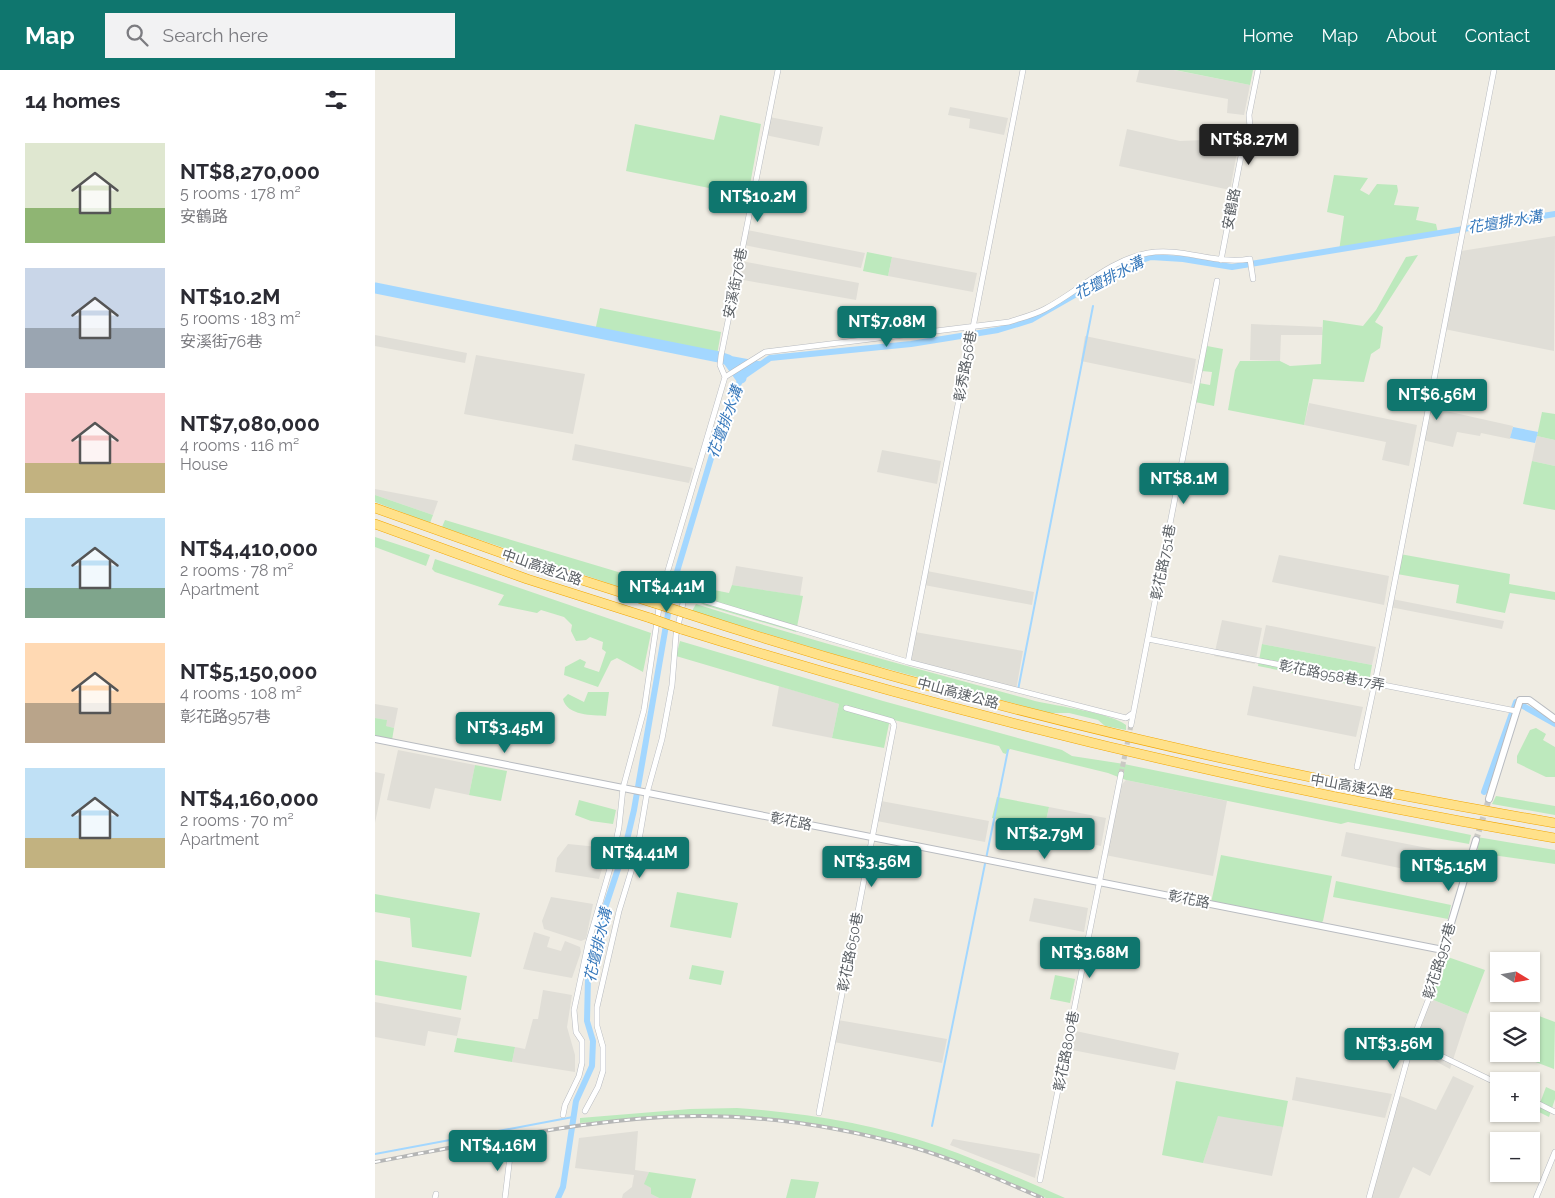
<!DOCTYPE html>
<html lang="en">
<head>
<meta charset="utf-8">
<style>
	body { margin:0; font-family:Raleway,"Noto Sans TC",sans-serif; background:#f2f2f3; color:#2b2b33; height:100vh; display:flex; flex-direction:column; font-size:19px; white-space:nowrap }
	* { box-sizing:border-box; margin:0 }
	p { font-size:16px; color:#7c7c81 }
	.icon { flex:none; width:28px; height:28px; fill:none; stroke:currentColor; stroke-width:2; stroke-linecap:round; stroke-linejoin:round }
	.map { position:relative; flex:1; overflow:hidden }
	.panel { display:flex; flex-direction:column; background:#fff; width:375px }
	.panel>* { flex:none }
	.needle { width:32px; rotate:101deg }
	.controls { position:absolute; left:1115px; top:882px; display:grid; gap:10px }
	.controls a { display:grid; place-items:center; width:50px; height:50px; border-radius:0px; background:#fff; box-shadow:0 1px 4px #0004; font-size:25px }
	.price { position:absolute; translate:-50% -42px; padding:0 11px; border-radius:5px; background:#0f766e; color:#fff; font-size:16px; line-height:32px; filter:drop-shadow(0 1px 2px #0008) }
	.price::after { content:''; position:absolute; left:50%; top:30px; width:15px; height:11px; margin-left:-8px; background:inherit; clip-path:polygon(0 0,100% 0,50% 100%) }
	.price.selected { background:#222; color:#fff }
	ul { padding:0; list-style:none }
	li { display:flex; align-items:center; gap:15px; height:125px; padding:0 25px }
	li span { display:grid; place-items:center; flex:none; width:140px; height:100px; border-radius:0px; color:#555 }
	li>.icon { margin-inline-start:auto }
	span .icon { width:60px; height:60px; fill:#fffc; stroke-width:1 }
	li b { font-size:21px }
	h2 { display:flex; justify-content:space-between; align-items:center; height:60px; padding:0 25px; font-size:21px }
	header { display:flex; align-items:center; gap:30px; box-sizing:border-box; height:70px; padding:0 25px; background:#0f766e; color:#fff }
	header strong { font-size:24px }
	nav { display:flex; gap:28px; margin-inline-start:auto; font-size:18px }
	.search { width:350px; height:45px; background:#f2f2f3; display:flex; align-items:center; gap:12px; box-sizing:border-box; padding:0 18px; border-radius:0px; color:#7c7c81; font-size:19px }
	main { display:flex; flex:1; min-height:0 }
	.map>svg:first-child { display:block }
</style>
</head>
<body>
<header>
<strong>Map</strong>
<div class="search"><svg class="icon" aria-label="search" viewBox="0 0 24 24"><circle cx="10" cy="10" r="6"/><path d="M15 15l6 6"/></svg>Search here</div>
<nav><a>Home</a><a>Map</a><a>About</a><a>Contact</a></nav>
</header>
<main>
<section class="panel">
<h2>14 homes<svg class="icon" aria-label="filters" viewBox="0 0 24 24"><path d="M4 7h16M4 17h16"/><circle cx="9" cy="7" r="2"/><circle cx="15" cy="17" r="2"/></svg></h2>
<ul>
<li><span style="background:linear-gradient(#dfe7d0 65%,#8fb573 0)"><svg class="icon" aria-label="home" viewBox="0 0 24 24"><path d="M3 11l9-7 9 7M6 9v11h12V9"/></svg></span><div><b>NT$8,270,000</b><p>5 rooms · 178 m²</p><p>安鶴路</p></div></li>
<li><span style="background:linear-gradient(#c9d6e8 60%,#9aa5b1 0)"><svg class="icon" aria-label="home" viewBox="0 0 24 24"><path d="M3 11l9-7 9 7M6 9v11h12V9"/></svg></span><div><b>NT$10.2M</b><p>5 rooms · 183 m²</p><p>安溪街76巷</p></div></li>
<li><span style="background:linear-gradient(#f6c9c9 70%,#c2b280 0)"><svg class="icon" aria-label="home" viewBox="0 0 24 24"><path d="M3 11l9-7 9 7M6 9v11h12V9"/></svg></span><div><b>NT$7,080,000</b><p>4 rooms · 116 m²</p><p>House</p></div></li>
<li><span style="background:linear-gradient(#bfe0f5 70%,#7fa58c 0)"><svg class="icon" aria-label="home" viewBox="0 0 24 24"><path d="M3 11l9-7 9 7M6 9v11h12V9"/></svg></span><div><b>NT$4,410,000</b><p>2 rooms · 78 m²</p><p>Apartment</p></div></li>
<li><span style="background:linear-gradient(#ffd9b3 60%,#b9a48a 0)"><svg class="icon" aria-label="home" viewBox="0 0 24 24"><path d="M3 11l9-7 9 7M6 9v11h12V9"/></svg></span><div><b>NT$5,150,000</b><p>4 rooms · 108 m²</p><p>彰花路957巷</p></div></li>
<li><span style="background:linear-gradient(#bfe0f5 70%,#c2b280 0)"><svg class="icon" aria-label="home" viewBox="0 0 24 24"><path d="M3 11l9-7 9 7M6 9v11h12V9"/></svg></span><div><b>NT$4,160,000</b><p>2 rooms · 70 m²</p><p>Apartment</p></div></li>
</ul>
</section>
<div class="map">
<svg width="1180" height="1128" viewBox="0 0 1180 1128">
	<rect width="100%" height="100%" fill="#efece3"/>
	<path fill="#e0ded7" d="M764,0H799L875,15L869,45L852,43L853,29L761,12Z
		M575,37L633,48L629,65L594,58L595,49L573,45Z
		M394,47L448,57L444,76L390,65Z
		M752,59L805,71L852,69L864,71L855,120L744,96Z
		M372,160L490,183L486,198L369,175Z
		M1180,166L1179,281L1069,259L1086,181Z
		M517,187L602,203L598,222L513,206Z
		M366,191L484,213L481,230L363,209Z
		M876,254L947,257L948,265H906L905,291L875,290Z
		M0,265L92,283L90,293L0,276Z
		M710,266L821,289L817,314L706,291Z
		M101,285L210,304L198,364L89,344Z
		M934,333L1042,355L1034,396L1007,390L1011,372L929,355Z
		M1053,337L1138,356L1135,369L1106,363L1105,366L1082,362L1078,377L1047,370Z
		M1162,366L1180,370V396L1157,391Z
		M200,374L318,398L314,413L197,390Z
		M507,380L566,391L562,414L502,402Z
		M0,419L63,431L58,445L0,425Z
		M904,485L1014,506L1009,535L897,512Z
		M361,496L428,507L425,526L357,515Z
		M552,501L659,522L657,535L549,515Z
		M1017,529L1129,551L1127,559L1015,537Z
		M847,550L887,558L880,594L839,586Z
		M891,555L1001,577L997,595L887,574Z
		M540,562L648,581L641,620L535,591Z
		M404,616L464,634L457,668L397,656Z
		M878,616L988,637L981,667L872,645Z
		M0,634L23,638L19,658L10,656L11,650L0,648Z
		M23,680L100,695L94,725L60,718L55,739L12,730Z
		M0,702L10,704L0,753Z
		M751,710L852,731L838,806L730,785L744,717Z
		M506,731L614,751L610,772L502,751Z
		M674,737L731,748L726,776L668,764Z
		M971,762L1088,785L1083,810L966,786Z
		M193,774L233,778L224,809L180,802L182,788Z
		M176,827L218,834L211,869L206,871L169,859L167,851Z
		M659,828L713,838L709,862L654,851Z
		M159,862L175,867L172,877L186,881L190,871L205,877L206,882L197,908L148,899Z
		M168,920L197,925L192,957L200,985V1002L137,992L140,977L150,979L158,949H163Z
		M1056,929L1093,944L1075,999L1049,985L1039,976Z
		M0,932L86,948L82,966L53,961L50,976L0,967Z
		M463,950L572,969L567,993L459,972Z
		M696,960L804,983L800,1000L692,979Z
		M1078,1006L1099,1016L1055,1106L1038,1097L1024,1128H995L1023,1025L1061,1040Z
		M921,1007L1017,1024L1010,1048L917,1030Z
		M843,1045L908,1057L897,1106L828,1093Z
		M263,1061L260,1100L274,1102L270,1114L276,1118V1124L284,1128H247L248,1124L257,1117L259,1105L200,1098L204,1068Z
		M578,1069L665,1084L660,1108L575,1075Z"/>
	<path fill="#bde9bd" d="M800,0H878L875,15Z
		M345,45L386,54L373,126L251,101L260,54L339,70Z
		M959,105L993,108L985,120L994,125L1002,114L1022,115L1023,121L1019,135L1044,137L1041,150L1061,154L1063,163L964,181L969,146L952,142Z
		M492,182L517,187L513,206L488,201Z
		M1043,185L1000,252L1008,257L1005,278L996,284L989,312L938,309L929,355L853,340L860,300L865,291H905L915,296L946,294L948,250L988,256L1001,240L1031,187Z
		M225,238L346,262L342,285L220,261Z
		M832,276L848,279L839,336L820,332L824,313L835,315L837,302L827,301Z
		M1167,342L1180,344V370L1162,366Z
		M1157,391L1180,396V440L1148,434Z
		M0,425L58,445L55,453L0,432Z
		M70,450L280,513L277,528L67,457Z
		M0,467L55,485L51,496L0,477Z
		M1025,484L1135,504L1134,514L1180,522V530L1135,523L1130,543L1081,533L1084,515L1022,504Z
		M60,489L276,563L268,602L242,588L236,591L223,617L189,605L190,597L205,589L211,592L209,597L224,602L231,582L227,579L228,572L215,567L211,570L201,571L196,561L197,555L189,547L166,540L162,543L123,535L129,525L60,502L57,499Z
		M314,515L354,523L357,515L428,526L421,562L332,536L313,527Z
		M321,534C433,570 547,600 660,631C682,636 736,643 751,655V660L730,656L723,650L694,643H674L465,586L317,541Z
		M305,571L508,631L687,680L697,686L749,694L1096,765L1094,774L973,752L966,754L751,710L733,703L635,679L631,684L628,683L624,676L515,649L509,678L457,668L464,634L301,586Z
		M887,574L997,595L993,618L883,596Z
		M213,622H234L231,646C218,645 192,646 188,629L193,624L209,632Z
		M0,648L12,650L11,656L19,658L17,670L0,669Z
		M1161,658L1171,664L1168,670L1180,677V707H1171L1142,693V686L1155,660Z
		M100,695L132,701L126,731L94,725Z
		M1121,726L1180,736V745L1117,734Z
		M622,727L674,737L668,764L631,757L632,751L617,748Z
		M204,730L241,740L238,754L216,751L200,745Z
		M1102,767L1180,780V794L1103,783Z
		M846,785L957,806L948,851L945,854L836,833Z
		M961,811L1076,835L1073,849L958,827Z
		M302,822L363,833L356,868L295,857Z
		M0,824L105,843L96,887L37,877L35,848L0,842Z
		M1070,886L1110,900L1093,944L1056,929Z
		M0,890L92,906L86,940L0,925Z
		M317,895L349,901L346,915L314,909Z
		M680,905L700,909L695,933L675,929Z
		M1164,946L1180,952L1179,999L1150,988L1152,984H1156V970Z
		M82,968L140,977L137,992L79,982Z
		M801,1011L913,1031L908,1057L843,1046L828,1093L787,1085Z
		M1171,1017L1180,1021V1029L1174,1047L1162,1041Z
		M362,1038C430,1043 498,1054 563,1076C606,1091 648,1110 690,1128H671C626,1110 582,1090 536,1077C423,1043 321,1044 205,1053V1048L315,1039Z
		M274,1102L321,1109L316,1128H284L276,1124V1118L269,1114Z
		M416,1109L444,1112L440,1128H411Z"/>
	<path fill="#a3d7ff" d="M345,284L389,292L397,290L380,297L366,308L353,290L344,287Z
		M1138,357L1163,362L1160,373L1135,368Z"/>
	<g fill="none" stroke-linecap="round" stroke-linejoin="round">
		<path stroke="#a3d7ff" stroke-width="2" d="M643,620L718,236
			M557,1056L633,680
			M0,1084L198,1047"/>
		<path stroke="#a3d7ff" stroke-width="6" d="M1109,722L1141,632L1180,654
			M183,1128L188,1117L201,1031L217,996L218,971L212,951L213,908L229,841L250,778L259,740L298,515L343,365L366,308L395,288L536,274L623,260L656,250L752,195L776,187L808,189L857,197L1180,144"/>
		<path stroke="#a3d7ff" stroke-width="11" d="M0,218L344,287L353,290L366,308"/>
		<path stroke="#cac9c4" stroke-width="5" stroke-dasharray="5 2.5" stroke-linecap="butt" d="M746,704L756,655"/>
		<path stroke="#cac9c4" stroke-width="6" stroke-dasharray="6 3" stroke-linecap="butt" d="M1101,770L1114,729"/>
		<g stroke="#b8bbc0" stroke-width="6">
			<path id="minor" d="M846,190L867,81L875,57L874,45L883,0
				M350,307L345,295L346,286L403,0
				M309,530L324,529L533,592L751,648L758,643
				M773,569L1141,641
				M533,592C570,394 609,197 648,0
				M756,655L842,211
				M982,697L1004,593L1119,0
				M1037,972L1124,1014
				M1156,1030L1180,1042
				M210,1041L223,1017L228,1001V977L222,956V937L244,841L262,782L272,723L287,669L297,615L301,565L308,533
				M444,1043L519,655L517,651L471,638
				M188,1045L190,1035L204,1006L207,993V971L201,962L199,940L213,874L236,795L244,757L248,718L269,640L286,524L350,307L390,282L634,252C646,248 659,245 670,239C704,221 734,190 773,183C808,177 840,195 875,189L878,209
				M665,1110L746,704
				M60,1128L61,1124
				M130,1128L136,1078
				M994,1128L1037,972L1054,928L1068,880
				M1161,1128L1180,1082"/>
		</g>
		<g stroke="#b8bbc0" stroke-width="8">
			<path id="tertiary" d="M0,669L1068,880L1101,770
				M1114,729L1145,630H1154L1180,649"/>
		</g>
		<g stroke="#f2a500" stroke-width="10">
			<path id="motorway" d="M0,438L163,496L279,533
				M0,454L152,509L275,548
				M310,543C594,636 886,703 1180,753
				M306,559C593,649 884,717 1180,768"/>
		</g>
		<use href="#minor" stroke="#fff" stroke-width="5"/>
		<use href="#tertiary" stroke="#fff" stroke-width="6"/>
		<use href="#motorway" stroke="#ffe18a" stroke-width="9"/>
		<g stroke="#b5b6b6" stroke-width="4">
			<path id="rail" d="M0,1092C86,1076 173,1057 261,1049C353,1040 449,1052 537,1077C582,1090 625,1110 667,1128"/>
		</g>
		<use href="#rail" stroke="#fff" stroke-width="2" stroke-dasharray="5.5" stroke-linecap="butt"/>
		<g stroke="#f2a500" stroke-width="10" stroke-linecap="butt">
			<path id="motorway-bridge" d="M279,533L310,543
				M275,548L306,559"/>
		</g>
		<use href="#motorway-bridge" stroke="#ffe18a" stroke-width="9"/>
	</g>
	<g text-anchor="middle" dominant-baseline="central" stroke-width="4" stroke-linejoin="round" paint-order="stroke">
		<g font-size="14" fill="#5b6065" stroke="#fff">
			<text transform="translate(856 139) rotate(-79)">安鶴路</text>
			<text transform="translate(360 213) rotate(-79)">安溪街76巷</text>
			<text transform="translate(590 296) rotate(-80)">彰秀路56巷</text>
			<text transform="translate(788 492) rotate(-79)">彰花路751巷</text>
			<text transform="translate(167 497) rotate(19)">中山高速公路</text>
			<text transform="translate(957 605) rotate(11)">彰花路958巷17弄</text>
			<text transform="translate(583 623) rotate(15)">中山高速公路</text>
			<text transform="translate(977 716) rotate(10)">中山高速公路</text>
			<text transform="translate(416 751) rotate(11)">彰花路</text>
			<text transform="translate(814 829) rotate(11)">彰花路</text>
			<text transform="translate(475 882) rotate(-79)">彰花路650巷</text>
			<text transform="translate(1064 891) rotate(-73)">彰花路957巷</text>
			<text transform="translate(691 981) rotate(-79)">彰花路800巷</text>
		</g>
		<g font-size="15" font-style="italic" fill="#3678bb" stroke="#fff">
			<text transform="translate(1130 152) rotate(-9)">花壇排水溝</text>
			<text transform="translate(734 208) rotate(-27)">花壇排水溝</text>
			<text transform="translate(350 352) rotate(-70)">花壇排水溝</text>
			<text transform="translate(223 875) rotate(-77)">花壇排水溝</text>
		</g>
	</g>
</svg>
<div class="controls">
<a><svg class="needle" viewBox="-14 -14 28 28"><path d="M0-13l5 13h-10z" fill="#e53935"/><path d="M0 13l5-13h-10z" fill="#7c7c81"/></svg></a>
<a><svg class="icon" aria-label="layers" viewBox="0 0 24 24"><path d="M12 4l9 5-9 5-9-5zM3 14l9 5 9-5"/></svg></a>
<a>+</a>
<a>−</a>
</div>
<b class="price selected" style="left:874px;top:96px">NT$8.27M</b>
<b class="price" style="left:383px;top:153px">NT$10.2M</b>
<b class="price" style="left:512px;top:278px">NT$7.08M</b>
<b class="price" style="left:1062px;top:351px">NT$6.56M</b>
<b class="price" style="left:809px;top:435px">NT$8.1M</b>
<b class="price" style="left:292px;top:543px">NT$4.41M</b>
<b class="price" style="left:130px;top:684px">NT$3.45M</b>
<b class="price" style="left:670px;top:790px">NT$2.79M</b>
<b class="price" style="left:265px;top:809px">NT$4.41M</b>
<b class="price" style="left:497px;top:818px">NT$3.56M</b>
<b class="price" style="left:1074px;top:822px">NT$5.15M</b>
<b class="price" style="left:715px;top:909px">NT$3.68M</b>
<b class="price" style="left:1019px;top:1000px">NT$3.56M</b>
<b class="price" style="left:123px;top:1102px">NT$4.16M</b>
</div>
</main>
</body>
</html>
